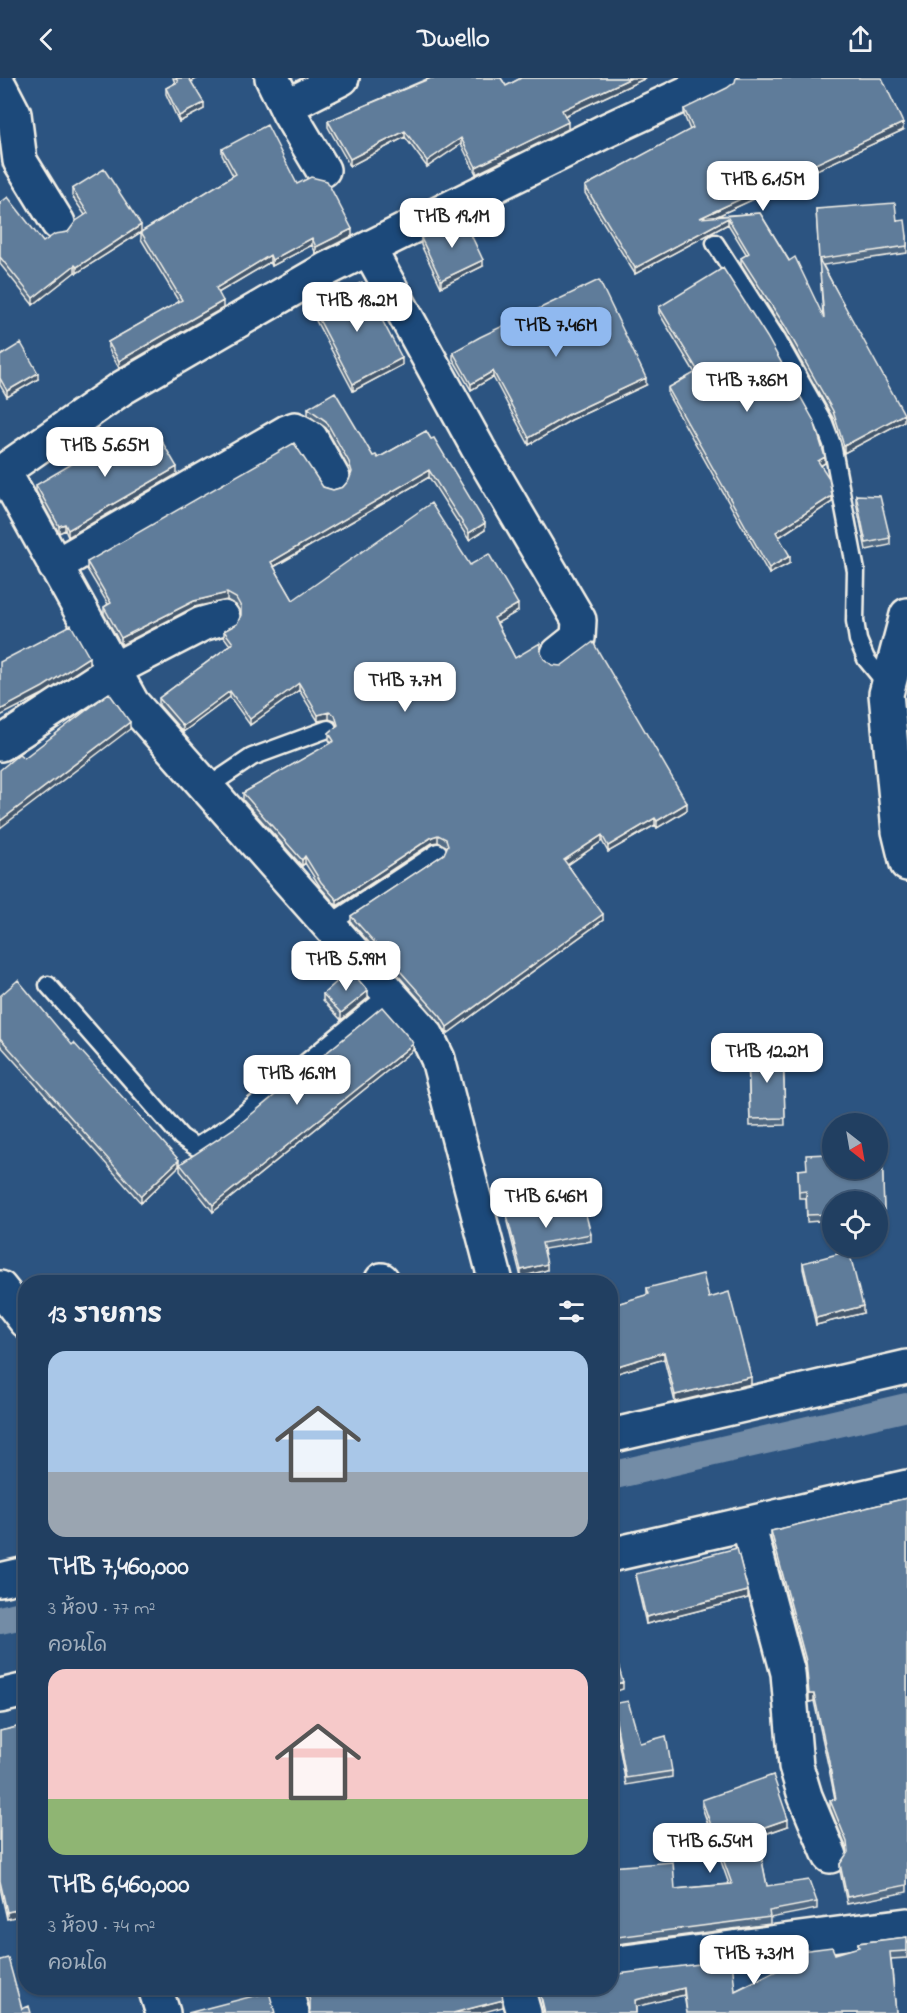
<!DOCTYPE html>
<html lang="th">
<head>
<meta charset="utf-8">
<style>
	body { margin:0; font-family:"Indie Flower","Playpen Sans Thai",sans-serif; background:#294667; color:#f1f3f6; height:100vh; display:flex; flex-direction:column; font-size:22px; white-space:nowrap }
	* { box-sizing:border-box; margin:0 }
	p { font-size:20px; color:#a2afbd }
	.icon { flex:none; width:33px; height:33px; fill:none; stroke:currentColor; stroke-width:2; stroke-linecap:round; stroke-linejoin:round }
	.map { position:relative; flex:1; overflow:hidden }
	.details { position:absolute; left:18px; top:1197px; width:600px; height:720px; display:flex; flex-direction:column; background:#213f61; border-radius:24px; box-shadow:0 2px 4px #0004,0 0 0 2px #3e5876 }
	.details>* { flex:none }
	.needle { width:39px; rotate:149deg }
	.controls { position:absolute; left:822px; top:1035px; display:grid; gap:12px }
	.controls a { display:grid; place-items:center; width:66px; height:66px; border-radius:50%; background:#213f61; box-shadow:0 2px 4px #0004,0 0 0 2px #3e5876; font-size:30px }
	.price { position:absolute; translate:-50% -51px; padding:0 14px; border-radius:12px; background:#fff; color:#222; font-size:20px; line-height:39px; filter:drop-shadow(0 2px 3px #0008) }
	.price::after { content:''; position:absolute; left:50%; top:36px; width:18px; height:14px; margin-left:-9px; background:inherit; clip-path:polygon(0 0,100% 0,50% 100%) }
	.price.selected { background:#90b9f0; color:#111 }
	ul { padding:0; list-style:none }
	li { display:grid; align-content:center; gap:12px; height:318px; padding:0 30px }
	li span { display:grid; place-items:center; height:186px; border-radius:18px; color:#555 }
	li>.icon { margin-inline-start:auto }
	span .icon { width:108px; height:108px; fill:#fffc; stroke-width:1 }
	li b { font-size:26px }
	h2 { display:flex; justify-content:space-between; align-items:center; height:72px; padding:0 30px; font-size:26px }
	header { display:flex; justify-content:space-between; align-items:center; height:78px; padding:0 30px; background:#213f61; font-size:27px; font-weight:800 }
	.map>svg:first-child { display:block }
</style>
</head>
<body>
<header><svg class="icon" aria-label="back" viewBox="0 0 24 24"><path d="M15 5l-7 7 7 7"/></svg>Dwello<svg class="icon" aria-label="share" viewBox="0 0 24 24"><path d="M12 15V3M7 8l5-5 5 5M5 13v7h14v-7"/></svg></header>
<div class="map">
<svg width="907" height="1935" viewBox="0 0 907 1935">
	<rect width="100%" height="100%" fill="#2c5481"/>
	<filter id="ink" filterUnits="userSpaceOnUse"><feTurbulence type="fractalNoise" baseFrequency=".0167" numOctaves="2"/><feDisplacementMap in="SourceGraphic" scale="12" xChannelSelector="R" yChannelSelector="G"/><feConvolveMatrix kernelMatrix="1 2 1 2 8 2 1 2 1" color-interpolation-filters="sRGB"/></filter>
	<g filter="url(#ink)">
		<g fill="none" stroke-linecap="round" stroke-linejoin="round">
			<path stroke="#738ca6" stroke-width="28" d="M610,1398L907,1329
				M0,1542L26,1536"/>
			<g stroke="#f4f1e8" stroke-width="21">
				<path id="service" d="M715,165L776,260L824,345L832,366L856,493L855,543L858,562L866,581L888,608
					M206,710L252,679L328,651
					M328,847L438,774
					M48,907L181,1059L196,1069L229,1048L389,916"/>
			</g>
			<g stroke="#f4f1e8" stroke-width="38">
				<path id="minor" d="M272,0L289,35L323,92
					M0,9L14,36L20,83L58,145
					M287,28L342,0
					M369,171L478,370L579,542L578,560L558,576
					M4,394L132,625L427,958L438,981L496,1204
					M0,399L9,389L122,310L327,191L603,54L719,0
					M55,488L287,354L295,351L310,359L333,400
					M907,537L886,616L899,753L907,786
					M0,666L113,592L202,546L223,540
					M382,1202L383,1204
					M0,1210L26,1243
					M610,1358L907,1289
					M748,1446L788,1595L796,1688L805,1718L830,1778
					M0,1502L26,1496
					M610,1886L907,1847
					M155,1910L163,1935
					M285,1910L292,1935
					M517,1910L524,1935"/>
			</g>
			<g stroke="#f4f1e8" stroke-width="38">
				<path id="tertiary" d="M610,1477L907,1409
					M0,1618L26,1612"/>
			</g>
			<use href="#service" stroke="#1f4a7a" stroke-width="16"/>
			<use href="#minor" stroke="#1f4a7a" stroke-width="33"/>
			<use href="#tertiary" stroke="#1f4a7a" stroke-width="33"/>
		</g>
		<path fill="#516a84" stroke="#f4f1e8" stroke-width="1.5" d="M173,0H198L191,4L204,31L179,44L166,16V10L175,5Z
			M429,0H501L506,8L521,0H646L564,38L568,51L476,96L461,66L427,89L405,59L350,88L328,49V43Z
			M684,31L903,52L717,138L760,135L823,238L816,131L897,143L907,158V175L823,187L904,343L844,375L833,340L785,255L741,186V180L747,177L728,146L635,196L585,115V108L690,52L684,37Z
			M222,71L297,106L352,158L316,176L312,167L272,188L270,184L218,215L223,230L119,290L108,270V264L179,224L141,161V154L233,98L222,77Z
			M72,111L141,154L77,195L75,194L33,227L0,186V125L43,164L68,154L85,137L72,118Z
			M421,160L483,188L441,209L421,167Z
			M659,229L825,385L821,388L832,424L779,459L790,485L769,496L668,317V310L695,295L659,235Z
			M313,230L402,287L353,313L313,237Z
			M453,274L646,307L571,342L529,367L493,299L471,312L453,281Z
			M0,278L38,301L7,319L0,307Z
			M308,330L373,378L378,380L426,353L485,452L469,462L429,399L274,489L293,522L470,487L518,533L497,545L515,580L540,574L544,581L687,732L657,750L655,747L608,774L602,763L568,787L603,842L447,956L441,946L351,844V838L444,776L447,770L446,768L438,764L432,765L337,828L321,810L305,785L302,788L243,722V715L331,665L329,662V655L337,648L335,643L329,641L318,643L299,612L250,647L230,619L183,654L159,627V620L230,567L224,559V553L237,546L241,538V535L236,527L227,522L194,529L121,567L104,536V529L108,526L87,491V484L323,409L333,412L343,409L349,402L351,397L349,391L326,350L308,337Z
			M177,396L68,459L65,452L59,455L36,413V407Z
			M856,417L890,460V467L866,472L856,424Z
			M323,916L368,920L341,942L323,922Z
			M0,918L72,967L179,1088L141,1125L0,967Z
			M783,971L785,1047L750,1048L748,973Z
			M413,972L213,1134L180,1093V1086Z
			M882,1073L884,1140H878V1124H832V1142L807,1144L806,1120H799L798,1092L832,1090Z
			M507,1138L591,1156V1163L544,1171L547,1192L521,1199L507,1144Z
			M803,1185L863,1235L816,1247L803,1191Z
			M647,1210L709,1220L751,1306L675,1324L664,1281L611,1297L610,1293V1228L647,1217Z
			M907,1420V1814L847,1826L840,1793V1786L848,1775L847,1771L830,1730V1722L835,1721L829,1691L814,1623L809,1624L806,1590L771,1460V1453Z
			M636,1496L748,1520L646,1546L636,1502Z
			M613,1626L640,1665L672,1693V1699L626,1707L613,1633Z
			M26,1647L7,1841L0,1810V1653Z
			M702,1722L788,1748L757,1759L767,1808L817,1824V1831L770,1840V1846L610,1867V1789L675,1811L729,1806L702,1729Z
			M907,1859V1880L891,1881L896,1935H687L684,1917L636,1928V1935H544L541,1920L536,1910H610L735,1913L777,1892V1876H835L858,1870V1865Z
			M304,1910H501L503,1929L310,1932Z"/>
		<path fill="#42566c" stroke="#f4f1e8" stroke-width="1.5" d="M188,0H198L188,5Z
			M631,0H646L562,39V32Z
			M204,25V31L179,44V38Z
			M568,44V51L476,96V89Z
			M903,45V52L700,146V140Z
			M405,53V59L350,88V81Z
			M461,60V66L427,89V83Z
			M728,140V146L635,196V190Z
			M141,147V154L77,195V189Z
			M352,151V158L316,176V169Z
			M312,160V167L272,188V182Z
			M270,177V184L216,216V210Z
			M483,182V188L441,209V202Z
			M75,187V194L33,227V220Z
			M223,223V230L119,290V283Z
			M402,280V287L353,313V306Z
			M493,293V299L471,312V306Z
			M38,295V301L7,319V313Z
			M646,300V307L571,342L529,367V360L571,335Z
			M904,336V343L844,375V368Z
			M825,379V385L818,389V383Z
			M177,389V396L68,459V452Z
			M429,392V399L271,490V484Z
			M832,418V424L776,461V454Z
			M485,445V452L469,462V455Z
			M65,446V452L59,455V448Z
			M790,478V485L769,496V490Z
			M227,515V522L194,529L121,567V560L194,523Z
			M518,526V533L494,547V540Z
			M89,579V586L43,616L0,638V632Z
			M299,605V612L250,647V641Z
			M230,613V619L183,654V648Z
			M329,634V641L318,643V637Z
			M130,644V651L0,750V743Z
			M687,725V732L657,750V743Z
			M655,740V747L608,774V768Z
			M438,757V764L432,765L337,828V822L432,759Z
			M602,757V763L564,789V782Z
			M305,778V785L302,788V782Z
			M603,836V842L447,956V949Z
			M368,913V920L341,942V935Z
			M413,966V972L213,1134V1127Z
			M179,1082V1088L141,1125V1118Z
			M547,1186V1192L521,1199V1192Z
			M863,1228V1235L816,1247V1240Z
			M664,1274V1281L611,1297V1290Z
			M751,1299V1306L675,1324V1317Z
			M748,1513V1520L646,1546V1539Z
			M623,1604V1611L610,1615V1608Z
			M809,1616H814V1623L809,1624Z
			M788,1741V1748L756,1759V1752Z
			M26,1830V1836L7,1841V1834Z
			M684,1910V1917L635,1929V1922Z
			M503,1922V1929L480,1935H453Z"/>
		<path fill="#5e7b9a" stroke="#f4f1e8" stroke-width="1.5" d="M176,0H189L204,25L179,38L166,10L178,4Z
			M431,0H501L506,8L521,0H631L562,32L568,44L476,89L461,60L427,83L405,53L350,81L328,43Z
			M736,0H882L903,45L700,140L760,135L789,183L795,179L824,240L819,181L904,336L844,368L833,333L785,248L741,180L749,175L728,140L635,190L585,108L693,50L684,31L727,10L735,4Z
			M267,47L297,106L311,99L327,103L352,151L316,169L312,160L272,182L270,177L216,210L223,223L119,283L108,264L182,222L141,154L236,96L222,71Z
			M104,91L141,147L77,189L75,187L33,220L0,179V125L8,119L43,164L55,156L68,154L76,143L88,135L72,111Z
			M895,125L897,143L905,142L907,158V168L819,181L816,131Z
			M463,140L483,182L441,202L421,160Z
			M723,190L767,259L814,343L825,379L818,383L829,400L832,418L776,454L790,478L769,490L668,310L698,293L659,229Z
			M599,202L646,300L571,335L529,360L493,293L471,306L453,274L480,259Z
			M362,204L402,280L353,306L313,230Z
			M21,265L38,295L7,313L0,300V278Z
			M335,314L373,378L376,377L378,380L426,353L431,361L434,360L485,445L469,455L429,392L271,484L293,522L431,425L470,487L489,476L518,526L494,540L515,580L540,565V573L544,581L552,587L561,588L593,564L687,725L657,743L655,740L608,768L602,757L564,782L603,836L447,949L441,939L351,838L444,776L448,767L446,761L438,757L432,759L337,822L321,804L305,778L302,782L243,715L334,663L329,655L338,647L335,637L329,634L318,637L299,605L250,641L230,613L183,648L159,620L233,565L224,553L237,546L241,537V529L236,520L227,515L194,523L121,560L104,529L111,525L87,484L294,365L323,409L333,412L343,409L349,402L352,394L349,384L326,343L308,330Z
			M154,350L177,389L68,452L65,446L59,448L36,407L87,377Z
			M856,417L880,418L890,460L866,465Z
			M71,547L89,579L43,609L0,632V584Z
			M109,615L130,644L0,743V692L19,676L24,680Z
			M350,892L368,913L341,935L323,916Z
			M18,902L72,967L74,965L179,1082L141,1118L0,960V918Z
			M382,929L411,962L413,966L213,1127L180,1086L236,1049Z
			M783,971L785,1040L750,1041L748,973Z
			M827,1065H832V1090H878V1073H882L884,1133L878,1134V1124H832V1136L807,1137L806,1113L799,1114L798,1092L807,1091L806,1077L827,1076Z
			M581,1118L591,1156L542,1165L547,1186L521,1192L507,1138Z
			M849,1173L863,1228L816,1240L803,1185Z
			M703,1196L709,1220L729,1214L751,1299L675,1317L664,1274L611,1290L610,1287V1228L649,1216L647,1210Z
			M907,1420V1807L847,1819L840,1786L848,1774L847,1764L830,1722L836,1721L829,1684L814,1616H809L806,1583L771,1453Z
			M737,1470L748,1513L646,1539L636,1496Z
			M610,1559L623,1604L610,1608Z
			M628,1623L640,1665L666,1658L672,1693L626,1700L613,1626Z
			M26,1647V1830L7,1834L0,1803V1653Z
			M773,1697L788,1741L756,1752L767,1808L809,1802L817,1824L769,1833L770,1839L610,1860V1789L673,1784L675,1811L732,1806L702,1722Z
			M907,1859V1873L890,1874L896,1935H687L684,1910L635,1922L636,1935H545L539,1910H610V1897L732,1882L735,1913L778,1892L777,1876L832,1869L835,1876L859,1869L858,1865Z
			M8,1880L22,1931L29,1928L31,1935H0V1882Z
			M306,1910H501L503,1922L453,1935H309L310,1932V1923Z
			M269,1914L275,1935H188Z"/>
	</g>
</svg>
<div class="controls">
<a><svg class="needle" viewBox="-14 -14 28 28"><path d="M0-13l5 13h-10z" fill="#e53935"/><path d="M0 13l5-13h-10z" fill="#a2afbd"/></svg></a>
<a><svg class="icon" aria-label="locate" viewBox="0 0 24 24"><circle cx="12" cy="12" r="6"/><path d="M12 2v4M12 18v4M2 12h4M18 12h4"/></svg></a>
</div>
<b class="price" style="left:763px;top:134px">THB 6.15M</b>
<b class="price" style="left:452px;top:171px">THB 19.1M</b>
<b class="price" style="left:357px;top:255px">THB 18.2M</b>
<b class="price selected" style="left:556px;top:280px">THB 7.46M</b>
<b class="price" style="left:747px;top:335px">THB 7.86M</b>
<b class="price" style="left:105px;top:400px">THB 5.65M</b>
<b class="price" style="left:405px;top:635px">THB 7.7M</b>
<b class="price" style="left:346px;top:914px">THB 5.99M</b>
<b class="price" style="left:767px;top:1006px">THB 12.2M</b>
<b class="price" style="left:297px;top:1028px">THB 16.9M</b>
<b class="price" style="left:546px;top:1151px">THB 6.46M</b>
<b class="price" style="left:710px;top:1796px">THB 6.54M</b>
<b class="price" style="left:754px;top:1908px">THB 7.31M</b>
<section class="details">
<h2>13 รายการ<svg class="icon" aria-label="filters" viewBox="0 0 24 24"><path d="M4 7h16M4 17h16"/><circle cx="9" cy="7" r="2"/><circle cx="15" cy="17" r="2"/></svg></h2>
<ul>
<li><span style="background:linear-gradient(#a9c7e8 65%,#9aa5b1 0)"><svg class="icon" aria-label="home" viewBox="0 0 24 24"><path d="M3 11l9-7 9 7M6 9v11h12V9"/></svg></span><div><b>THB 7,460,000</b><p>3 ห้อง · 77 m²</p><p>คอนโด</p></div></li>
<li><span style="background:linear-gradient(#f6c9c9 70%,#8fb573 0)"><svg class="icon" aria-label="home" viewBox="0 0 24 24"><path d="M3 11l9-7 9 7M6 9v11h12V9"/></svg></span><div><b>THB 6,460,000</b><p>3 ห้อง · 74 m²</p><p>คอนโด</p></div></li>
</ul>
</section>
</div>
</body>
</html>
